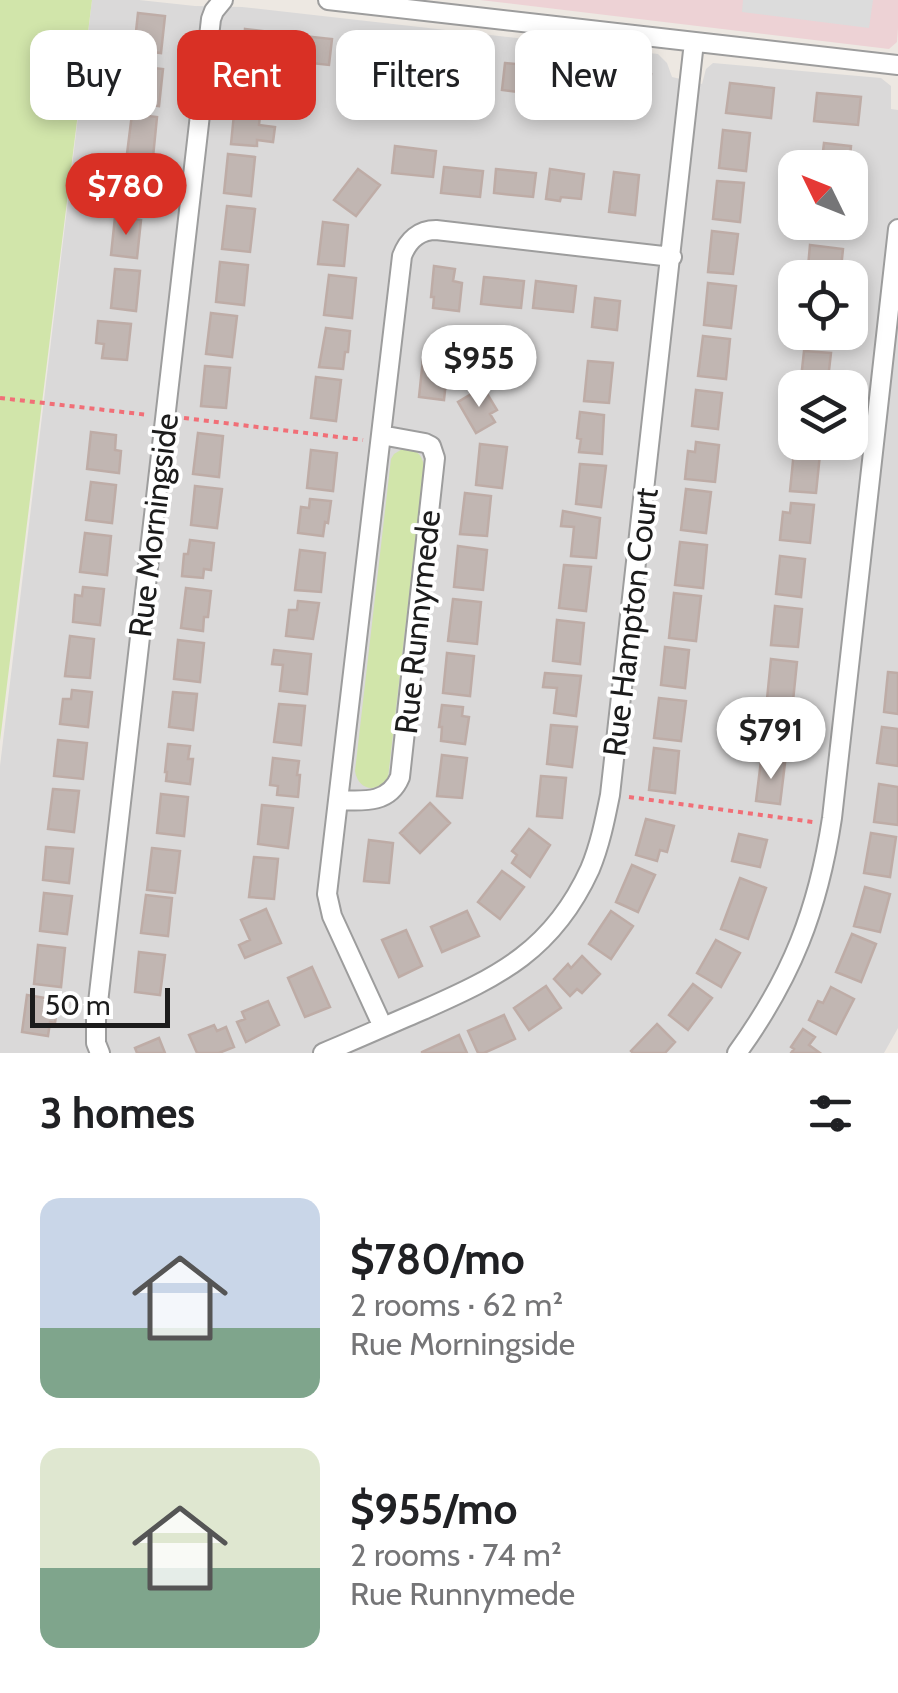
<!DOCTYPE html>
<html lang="en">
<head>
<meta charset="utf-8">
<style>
	body { margin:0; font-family:Cabin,sans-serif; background:#f2f2f2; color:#202124; height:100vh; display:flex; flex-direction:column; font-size:38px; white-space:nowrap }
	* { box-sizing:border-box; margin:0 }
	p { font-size:32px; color:#757577 }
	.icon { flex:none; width:55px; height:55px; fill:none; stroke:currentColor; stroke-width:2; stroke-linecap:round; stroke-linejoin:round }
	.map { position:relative; height:1053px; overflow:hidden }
	.details { display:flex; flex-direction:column; background:#fff; flex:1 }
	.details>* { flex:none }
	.guide { position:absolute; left:30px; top:30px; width:840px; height:90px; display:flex; gap:20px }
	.needle { width:65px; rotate:313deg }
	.fabs { position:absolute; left:778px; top:150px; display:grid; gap:20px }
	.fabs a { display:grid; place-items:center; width:90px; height:90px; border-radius:20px; background:#fff; box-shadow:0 5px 15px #0003; font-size:50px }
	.scale { position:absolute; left:30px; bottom:25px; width:140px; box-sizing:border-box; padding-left:10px; border:5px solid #1c1c1c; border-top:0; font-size:28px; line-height:35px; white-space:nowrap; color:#1c1c1c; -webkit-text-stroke:8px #fff; paint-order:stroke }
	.price { position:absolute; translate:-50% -85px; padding:0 22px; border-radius:35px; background:#fff; color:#222; font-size:32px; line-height:65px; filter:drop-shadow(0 2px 5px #0008) }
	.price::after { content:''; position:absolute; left:50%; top:60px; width:30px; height:22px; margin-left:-15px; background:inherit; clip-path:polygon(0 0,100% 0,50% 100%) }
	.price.current { background:#d93025; color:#fff }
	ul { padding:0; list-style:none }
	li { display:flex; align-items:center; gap:30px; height:250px; padding:0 40px }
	li span { display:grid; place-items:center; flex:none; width:280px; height:200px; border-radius:20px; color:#555 }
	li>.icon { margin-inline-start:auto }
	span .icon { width:120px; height:120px; fill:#fffc; stroke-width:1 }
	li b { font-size:42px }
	h2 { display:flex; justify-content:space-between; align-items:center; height:120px; padding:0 40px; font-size:42px }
	.chip { padding:0 35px; border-radius:20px; background:#fff; box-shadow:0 5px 15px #0003; font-size:35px; line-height:90px }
	.chip.current { background:#d93025; color:#fff }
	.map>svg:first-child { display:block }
</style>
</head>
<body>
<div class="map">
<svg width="898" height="1053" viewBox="0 0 898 1053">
	<rect width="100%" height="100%" fill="#ede8e2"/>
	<path fill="#dad9d9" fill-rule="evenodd" d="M92,0H139L195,6L242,7L658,54L667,63L672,77L702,84L706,69L713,63L881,78L891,86V109L898,110V1028L884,1053H0V766ZM795,168H850V222H795ZM795,278H850V332H795ZM795,388H850V442H795Z"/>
	<path fill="#edd2d5" d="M480,0H898V28L897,42L889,49Z"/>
	<path fill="#d1e5aa" d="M0,0H92L0,741Z
		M404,448C416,449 422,454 424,466L388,778C376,794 358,790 355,771L391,459L394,454Z"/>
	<path fill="#dcdcdc" d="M743,0H873L869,28L742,12Z"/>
	<path fill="#c1b6b2" stroke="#beaca6" stroke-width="2.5" d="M138,13L165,16L161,53L134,50Z
		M245,29L263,31V35L279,37L276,61L242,57Z
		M294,35L332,39L329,65L291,61Z
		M346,44L385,48L382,74L344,70Z
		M398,51L438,55L435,79L396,75Z
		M453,56L493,60L490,86L485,85L484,95L469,94L470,83L451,81Z
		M505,63L547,67L544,95L502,90Z
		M561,65L600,69L597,96L558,91Z
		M135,66L163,69L159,106L131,103Z
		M610,69L651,74L648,100L627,98L626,105L606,103Z
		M730,83L774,88L771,118L726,113Z
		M817,93L861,97L858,125L814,121Z
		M235,104L261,106L259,125L275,127L273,142L257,140V146L231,144Z
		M132,114L157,117L153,157L127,154Z
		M723,130L750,133L746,171L719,168Z
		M824,143L851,146L849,168H821Z
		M395,146L436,151L433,177L392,173Z
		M228,154L255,157L251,196L224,193Z
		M121,166L148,168L143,207L117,204Z
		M444,167L483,171L480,197L441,193Z
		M358,169L380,185L356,216L334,200Z
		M496,169L536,173L533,197L494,193Z
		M550,169L584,174L581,199L561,197L560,201L546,199Z
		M614,172L639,175L635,215L609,212Z
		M717,181L744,183L740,222L713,219Z
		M227,206L255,209L250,252L222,249Z
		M115,217L141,220L137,258L111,255Z
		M323,222L348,225L344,266L318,264Z
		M819,222H846L845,233L819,230Z
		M712,231L738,234L733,274L708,272Z
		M810,245L843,249L840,278H807Z
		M220,262L248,265L244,305L216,302Z
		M434,266L455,269L453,281L462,283L459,311L433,308L434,297H431Z
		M115,269L140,271L136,311L111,308Z
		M329,275L356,278L352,318L324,315Z
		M484,277L524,281L521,308L481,304Z
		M536,281L576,286L573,312L533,308Z
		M708,283L736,286L731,328L704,325Z
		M595,298L620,301L617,330L592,327Z
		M211,313L237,316L232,357L206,354Z
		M98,321L131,324L127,360L102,358L104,344L96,343Z
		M326,328L350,331L348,352H345L343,369L319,367Z
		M703,336L730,339L726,379L698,376Z
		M804,351L831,353L827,388H800Z
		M423,359L448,362L444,400L419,397Z
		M588,361L613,363L609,403L584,401Z
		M205,366L230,368L226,408L201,406Z
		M316,377L341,380L336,421L311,418Z
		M483,387L497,410L490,414L495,422L476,433L458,402Z
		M696,390L722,393L718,429L692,426Z
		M580,412L604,415L602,454L579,452L581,439L577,438Z
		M91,432L116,435L115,450L121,451L119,473L87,469Z
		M198,433L223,436L219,477L193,474Z
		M696,442L719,445L715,482L685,479L688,451L695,452Z
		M480,444L507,447L502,488L476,485Z
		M311,450L337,453L333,491L307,488Z
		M794,451L820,454L816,493L790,491Z
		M580,464L606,466L601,507L576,504Z
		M91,482L116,485L112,523L86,520Z
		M195,486L222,489L217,528L191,525Z
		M686,489L711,492L706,533L681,530Z
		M465,493L491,496L487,536L460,534Z
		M310,499L331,501L328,523L325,522L323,536L298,533L301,507L309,508Z
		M791,503L814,505L810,543L780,540L783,512L790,513Z
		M563,511L600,518L596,558L571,556L574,527L561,526Z
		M85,533L111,536L107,575L80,572Z
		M190,540L214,543L211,570L204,569L203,578L182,576L184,554H188Z
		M680,542L707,545L703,588L675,585Z
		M458,546L487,550L483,590L454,587Z
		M300,550L325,553L321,592L295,590Z
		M780,556L805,559L801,597L776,594Z
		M564,565L591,567L586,611L559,608Z
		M83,587L104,589L100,625L73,622L75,595L82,596Z
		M186,588L211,591L208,617H204L203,631L181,628Z
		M674,593L701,596L696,641L669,638Z
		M453,599L481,602L477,644L448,641Z
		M298,601L319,603L313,639L286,636L289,610H297Z
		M775,606L802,609L798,647L771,645Z
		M557,620L584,623L580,664L553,661Z
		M70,636L94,639L90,678L65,676Z
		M178,640L204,643L200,682L174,679Z
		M665,647L689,650L685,688L661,685Z
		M274,650L311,654L307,694L280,691L283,665L272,664Z
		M447,653L474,656L470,696L443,693Z
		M771,659L797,662L793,701L767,699Z
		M888,672L898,673V714L884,712Z
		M545,673L581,676L576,716L554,713L557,688L543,687Z
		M72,690L92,692L88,727L60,724L63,699H71Z
		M173,692L197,694L193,730L169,727Z
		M659,698L686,701L681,741L654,738Z
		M279,704L305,706L301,745L274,742Z
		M442,705L463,707L462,716L469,717L465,744L441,741L442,727H439Z
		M766,709L793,712L788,752L762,749Z
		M551,725L577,727L572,767L547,764Z
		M882,727L898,729V766L877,763Z
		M58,740L87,743L83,779L54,776Z
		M168,744L190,746L188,759H193L190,784L166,781L167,772H165Z
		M654,748L679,751L675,793L649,790Z
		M442,755L467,758L462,798L437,796Z
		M273,758L299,761L297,775H300L298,797L277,795L278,786L270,785Z
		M761,761L785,763L780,804L756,801Z
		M541,776L566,778L562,818L537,816Z
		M879,784L898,787V825L874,822Z
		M53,789L79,791L74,832L48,829Z
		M161,794L188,797L184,836L157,833Z
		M430,803L450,823L420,853L400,833Z
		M262,805L293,808L288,848L258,844Z
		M646,819L674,826L667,852L660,850L657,861L636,855Z
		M529,829L550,845L530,877L512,863L517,855L512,851Z
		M871,833L896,837L890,877L864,873Z
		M739,834L767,840L760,867L732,861Z
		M369,840L393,843L389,883L364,881Z
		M46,847L73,849L69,883L43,880Z
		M152,848L180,851L175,893L147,890Z
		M254,857L278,859L274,899L249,897Z
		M632,865L655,875L638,912L616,902Z
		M502,871L524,887L500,919L478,902Z
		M740,878L766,888L748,939L721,929Z
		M865,887L890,894L880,932L854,926Z
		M44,893L72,896L67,934L40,931Z
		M146,895L172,898L168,936L141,933Z
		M266,909L281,943L245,958L239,945L250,940L241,920Z
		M467,911L479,936L442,952L431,927Z
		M611,911L633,926L611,959L589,944Z
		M406,930L422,966L399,977L382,940Z
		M852,934L876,944L861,982L836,972Z
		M716,940L740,953L721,987L697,973Z
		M38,945L65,948L61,987L34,984Z
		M139,952L165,955L160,995L135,992Z
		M582,956L600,974L582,993L577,989L570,996L554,979L568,964L571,968Z
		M312,967L330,1007L305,1017L288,978Z
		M693,984L712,998L688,1030L669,1015Z
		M546,986L561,1008L529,1030L514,1008Z
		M831,987L854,999L836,1034L809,1020L818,1001L823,1003Z
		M27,995L58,1000L55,1023L50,1022L48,1036L22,1032Z
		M268,1001L279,1025L246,1042L237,1022L245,1019L242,1012Z
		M504,1015L515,1039L484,1053H478L468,1031Z
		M657,1024L675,1042L665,1053H633L631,1051Z
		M214,1025L217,1031L226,1027L234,1047L219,1053H197L189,1035Z
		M803,1029L815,1037L809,1045L820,1053H791L794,1049L791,1047Z
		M459,1035L467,1053H422V1052Z
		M159,1038L165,1053H137L135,1048Z"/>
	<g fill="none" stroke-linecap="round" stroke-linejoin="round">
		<g stroke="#9d9d9d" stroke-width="22">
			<path id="street" d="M328,0L898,65
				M338,800C363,801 389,804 400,777L435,458L431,446L425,443L381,435
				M383,1027L332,916L327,894L402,256C408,240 419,230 436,230L672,257
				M100,1053L96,1043V1020L211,19L214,11L223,0
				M323,1053C357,1039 390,1024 423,1010C500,976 553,950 590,869C600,845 605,820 610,795L694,42
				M737,1053C792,977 818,910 832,818L898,229"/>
		</g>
		<path stroke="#f16f77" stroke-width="4" stroke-dasharray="5 5" stroke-linecap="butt" d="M0,398L149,415
			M184,418L363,440
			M629,797L813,822"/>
		<use href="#street" stroke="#fff" stroke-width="18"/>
	</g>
	<g text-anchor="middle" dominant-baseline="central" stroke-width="8" stroke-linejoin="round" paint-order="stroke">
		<g font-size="32" fill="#1c1c1c" stroke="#fff">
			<text transform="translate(153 525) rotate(-83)">Rue Morningside</text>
			<text transform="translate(417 622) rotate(-84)">Rue Runnymede</text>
			<text transform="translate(630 622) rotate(-83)">Rue Hampton Court</text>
		</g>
	</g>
</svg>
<div class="fabs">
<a><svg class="needle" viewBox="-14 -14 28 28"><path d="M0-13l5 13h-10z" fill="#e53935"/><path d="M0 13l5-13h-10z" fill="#757577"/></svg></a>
<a><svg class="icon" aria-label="locate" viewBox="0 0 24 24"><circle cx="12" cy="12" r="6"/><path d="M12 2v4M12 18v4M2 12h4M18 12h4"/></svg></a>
<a><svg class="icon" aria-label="layers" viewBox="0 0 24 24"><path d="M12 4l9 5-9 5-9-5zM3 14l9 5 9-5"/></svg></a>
</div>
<div class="scale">50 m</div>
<b class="price current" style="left:126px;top:238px">$780</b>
<b class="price" style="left:479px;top:410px">$955</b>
<b class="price" style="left:771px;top:782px">$791</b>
<div class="guide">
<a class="chip">Buy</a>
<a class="chip current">Rent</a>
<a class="chip">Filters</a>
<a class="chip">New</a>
</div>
</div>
<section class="details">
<h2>3 homes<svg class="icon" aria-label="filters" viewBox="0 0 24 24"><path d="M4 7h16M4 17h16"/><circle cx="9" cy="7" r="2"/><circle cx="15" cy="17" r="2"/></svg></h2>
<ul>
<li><span style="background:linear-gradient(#c9d6e8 65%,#7fa58c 0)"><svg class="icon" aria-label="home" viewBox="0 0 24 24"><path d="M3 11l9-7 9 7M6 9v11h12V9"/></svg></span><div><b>$780/mo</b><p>2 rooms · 62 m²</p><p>Rue Morningside</p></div></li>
<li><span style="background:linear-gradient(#dfe7d0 60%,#7fa58c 0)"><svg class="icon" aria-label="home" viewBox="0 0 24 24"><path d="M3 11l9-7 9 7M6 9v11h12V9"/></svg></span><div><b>$955/mo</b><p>2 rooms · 74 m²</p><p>Rue Runnymede</p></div></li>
</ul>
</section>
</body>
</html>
